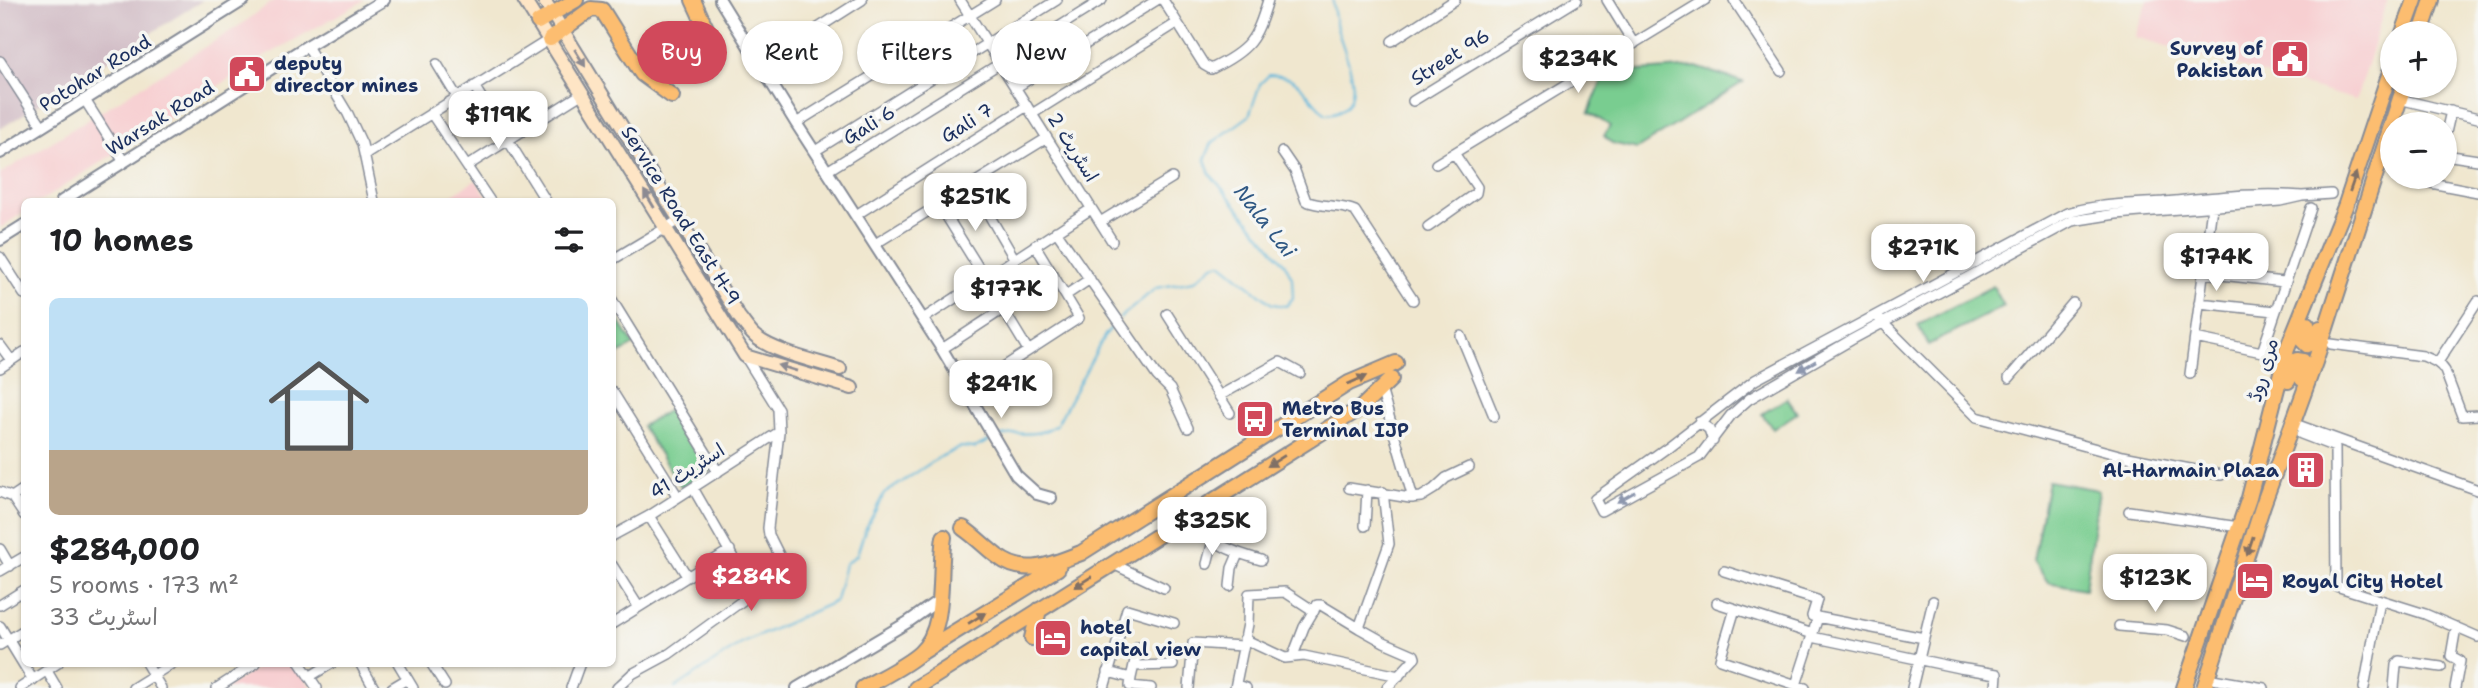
<!DOCTYPE html>
<html lang="en">
<head>
<meta charset="utf-8">
<style>
	body { margin:0; font-family:"Shantell Sans","Playpen Sans Arabic",sans-serif; background:#f2f2f2; color:#202124; height:100vh; display:flex; flex-direction:column; font-size:26px; white-space:nowrap }
	* { box-sizing:border-box; margin:0 }
	p { font-size:23px; color:#757577 }
	.icon { flex:none; width:38px; height:38px; fill:none; stroke:currentColor; stroke-width:2; stroke-linecap:round; stroke-linejoin:round }
	.map { position:relative; flex:1; overflow:hidden }
	.details { position:absolute; left:21px; top:198px; width:595px; height:469px; display:flex; flex-direction:column; background:#fff; border-radius:10px; box-shadow:0 2px 5px #0004 }
	.details>* { flex:none }
	.guide { position:absolute; left:637px; top:21px; width:665px; height:63px; display:flex; gap:14px }
	.fabs { position:absolute; left:2380px; top:21px; display:grid; gap:14px }
	.fabs a { display:grid; place-items:center; width:77px; height:77px; border-radius:50%; background:#fff; box-shadow:0 2px 5px #0004; font-size:35px }
	.price { position:absolute; translate:-50% -60px; padding:0 16px; border-radius:14px; background:#fff; color:#222; font-size:23px; line-height:46px; filter:drop-shadow(0 2px 4px #0008) }
	.price::after { content:''; position:absolute; left:50%; top:42px; width:21px; height:16px; margin-left:-10px; background:inherit; clip-path:polygon(0 0,100% 0,50% 100%) }
	.price.current { background:#d1495b; color:#fff }
	ul { padding:0; list-style:none }
	li { display:grid; align-content:center; gap:14px; height:371px; padding:0 28px }
	li span { display:grid; place-items:center; height:217px; border-radius:10px; color:#555 }
	li>.icon { margin-inline-start:auto }
	span .icon { width:126px; height:126px; fill:#fffc; stroke-width:1 }
	li b { font-size:30px }
	h2 { display:flex; justify-content:space-between; align-items:center; height:84px; padding:0 28px; font-size:30px }
	.pill { padding:0 24px; border-radius:32px; background:#fff; box-shadow:0 2px 5px #0004; font-size:24px; line-height:63px }
	.pill.current { background:#d1495b; color:#fff }
	.map>svg:first-child { display:block }
</style>
</head>
<body>
<div class="map">
<svg width="2478" height="688" viewBox="0 0 2478 688">
	<rect width="100%" height="100%" fill="#f6f6f2"/>
	<filter id="ink" filterUnits="userSpaceOnUse"><feTurbulence type="fractalNoise" baseFrequency=".0143" numOctaves="2"/><feDisplacementMap in="SourceGraphic" scale="14" xChannelSelector="R" yChannelSelector="G"/><feConvolveMatrix kernelMatrix="1 2 1 2 8 2 1 2 1" color-interpolation-filters="sRGB"/></filter>
	<filter id="wash" filterUnits="userSpaceOnUse"><feTurbulence type="fractalNoise" baseFrequency=".00686" numOctaves="4" result="noise"/><feDisplacementMap in="SourceGraphic" scale="28" xChannelSelector="R" yChannelSelector="G"/><feGaussianBlur stdDeviation="1.57" result="paint"/><feColorMatrix in="noise" values="0 0 0 0 0 0 0 0 0 0 0 0 0 0 0 0 0 1.4 0 .05"/><feComposite in="paint" operator="in"/></filter>
	<g filter="url(#wash)">
		<rect width="100%" height="100%" fill="#f0e7cf"/>
		<path fill="#f7cfd1" d="M274,0H365L257,61L41,201H24V212L0,228V174L242,24Z
			M2148,0H2387L2356,100L2135,37Z
			M476,180L490,201H441Z
			M265,663H296L311,688H226Z"/>
		<path fill="#d2bdc6" d="M0,0H203L0,129Z"/>
		<path fill="#79cd90" stroke="#4a7e77" stroke-width="2" d="M1696,67L1743,82L1637,149L1612,143L1604,136L1610,126L1589,112L1603,78L1611,73Z
			M1993,286L2004,306L1928,345L1918,325Z
			M612,310L634,345L613,357H612Z
			M1787,398L1797,413L1773,429L1762,414Z
			M672,408L711,470L681,487L642,426Z
			M2048,481L2099,490L2085,589L2048,582L2033,561Z"/>
		<g fill="none" stroke-linecap="round" stroke-linejoin="round">
			<path stroke="#5db6db" stroke-width="2" d="M1120,318L1156,288L1194,281L1213,265L1221,263L1272,304L1286,306L1293,298L1292,278L1285,264L1210,174L1205,159L1212,143L1249,116L1260,84L1269,75C1303,75 1304,95 1326,114C1374,110 1344,54 1337,28C1335,19 1333,9 1333,0
				M999,437C1022,429 1035,440 1057,424L1105,335L1116,322
				M675,688L741,644L836,601L845,564L857,555L865,530L884,494L938,458L961,447L974,448L991,440"/>
		</g>
	</g>
	<g filter="url(#ink)">
		<g fill="none" stroke-linecap="round" stroke-linejoin="round">
			<g stroke="#868b96" stroke-width="12">
				<path id="minor" d="M960,0L1112,241
					M1163,0L1204,65L1211,69C1250,50 1256,40 1268,0
					M1607,0L1634,44
					M1734,0L1781,71
					M1392,41L1455,0
					M307,46L348,114L362,144L374,201
					M0,61L42,126
					M437,64L457,97
					M760,65L862,0
					M474,86L546,201
					M1015,88L1157,0
					M2399,99L2478,118
					M85,100L124,162
					M1413,101L1577,0
					M431,113L490,201
					M1032,114L1177,23
					M796,123L995,0
					M2445,137L2451,111
					M815,151L1057,0
					M1282,152L1295,171L1306,201C1322,208 1340,204 1355,211L1413,300
					M365,155L550,39
					M2445,155L2478,160
					M1436,164L1705,0
					M467,166L583,93
					M827,171L1102,0
					M2405,178L2478,192
					M971,184L1014,258
					M2302,196C2256,192 2209,198 2163,202C2131,204 2098,204 2067,213L1755,380L1668,447L1595,499L1601,511L1699,457L1731,415L1749,399L1851,340L2072,221L2116,214L2280,201L2302,196L2331,194
					M939,204L985,278
					M856,215L1027,106
					M1100,222L1172,178
					M1428,227L1476,193L1477,187L1454,153
					M1056,231L1157,376L1170,389L1188,428
					M875,244L1047,138
					M0,257L24,294
					M612,260L679,220
					M2203,273L2284,282
					M981,281L1000,311
					M1066,295L1090,279
					M612,300L718,472
					M2199,303L2275,311
					M1003,309L1028,350
					M1167,314L1230,413
					M923,319L1091,209
					M1880,320L1977,417L2123,456L2221,475
					M1461,336L1494,416
					M2195,338L2262,352L2311,208
					M2331,344L2423,356C2432,360 2440,362 2445,371L2462,416L2478,415
					M0,345L11,360
					M942,349L1054,276
					M745,356L778,409L779,432L768,528L769,535L785,567
					M2438,362L2478,301
					M0,368L24,352
					M2190,374L2212,207
					M2009,378L2073,303
					M1381,389L1413,498
					M968,390L1079,318L1035,245
					M612,391L678,497
					M1219,396L1280,362L1300,373
					M1699,422L1709,429L1713,441
					M2292,423L2478,490
					M2301,434L2335,447L2336,586L2425,614L2478,637
					M1349,488L1410,498L1421,497L1434,489L1446,478L1469,467
					M0,492L12,497L24,515
					M1383,492L1389,544L1359,628L1384,642L1414,655L1415,658L1387,688
					M12,497L24,489
					M2129,511L2239,527
					M1192,514C1212,545 1226,550 1261,560
					M649,516L687,576
					M1365,526L1367,490
					M612,536L649,516L779,432
					M0,549L10,566
					M1113,564L1164,588
					M1207,564L1213,541
					M612,565L638,606
					M0,571L24,557
					M1724,571L1817,600L1812,616L1924,638
					M1230,586L1232,568L1238,554
					M1717,603L1813,634
					M0,605L24,590
					M1735,609L1720,659L1805,688
					M612,624L730,550
					M0,626L33,680
					M2119,626L2167,630L2186,636
					M1812,637L1959,668L1997,674L1996,688
					M1244,639L1285,658L1304,656L1399,676
					M0,645L24,630
					M1294,653L1304,627L1317,605H1321L1359,628
					M146,663L161,688
					M300,663L317,688
					M360,663L374,688
					M398,663L413,688
					M431,663L445,685
					M1134,666L1173,665
					M47,671L57,688
					M1108,672L1131,678L1138,647
					M309,677L332,663
					M1131,678L1130,686L1151,688
					M2207,678L2264,688
					M1236,685L1246,688
					M1796,685L1818,617
					M20,688L58,663
					M133,688L173,663
					M217,688L256,663
					M392,688L407,679
					M571,688L580,663
					M617,688L632,674L669,654L742,601L744,589L739,568L693,488
					M1104,688L1127,609L1174,623
					M1189,688L1193,643L1242,646
					M1235,688L1248,624L1249,594L1285,592L1314,611
					M1912,688L1933,601
					M2364,688L2380,601
					M2394,688L2396,665L2399,661L2441,667
					M2455,688L2460,661L2451,656L2456,627"/>
			</g>
			<g stroke="#868b96" stroke-width="14">
				<path id="tertiary" d="M720,0L796,123L942,349L1016,475L1037,494L1051,498
					M0,153L244,0
					M62,201L307,46L384,0
					M0,240L24,225
					M797,688L908,622L939,600"/>
			</g>
			<g stroke="#868b96" stroke-width="16">
				<path id="secondary" d="M524,0L745,356L852,388
					M544,0L739,317C745,324 750,333 757,338C777,353 816,361 840,369"/>
			</g>
			<g stroke="#868b96" stroke-width="18">
				<path id="primary" d="M693,0L711,39
					M538,22L576,0
					M2403,33L2415,0
					M2421,33L2432,0
					M550,39L591,9L602,10L642,74L672,96
					M2307,324L2302,340L2307,345L2313,341L2320,328
					M2288,381L2293,364L2297,360L2303,361L2306,366L2302,379
					M2184,688L2249,498L2287,349L2345,207L2392,66
					M2204,688L2263,505L2315,362L2404,86"/>
			</g>
			<g stroke="#868b96" stroke-width="18">
				<path id="trunk" d="M963,528C976,537 985,547 997,556C1025,578 1052,564 1081,553L1349,383L1396,363
					M1032,638L1039,610
					M919,654L1058,568
					M863,688C880,678 906,666 920,653C948,627 938,573 944,537
					M916,688L1362,407L1391,379"/>
			</g>
			<use href="#minor" stroke="#fff" stroke-width="9"/>
			<use href="#tertiary" stroke="#fff" stroke-width="10"/>
			<use href="#secondary" stroke="#fee5c5" stroke-width="12"/>
			<use href="#primary" stroke="#fcbd6f" stroke-width="14"/>
			<use href="#trunk" stroke="#fcbd6f" stroke-width="14"/>
		</g>
		<defs><path id="oneway-solid" d="M-6-.8H1V-3.2L6.5 0L1 3.2V.8H-6Z" transform="scale(1.75)"/></defs>
		<g fill="#8c8a92">
			<use href="#oneway-solid" transform="translate(580 58) rotate(58)"/>
			<use href="#oneway-solid" transform="translate(649 199) rotate(-121)"/>
			<use href="#oneway-solid" transform="translate(787 368) rotate(-163)"/>
		</g>
		<g fill="#806f66">
			<use href="#oneway-solid" transform="translate(2353 182) rotate(-71)"/>
			<use href="#oneway-solid" transform="translate(1357 380) rotate(-24)"/>
			<use href="#oneway-solid" transform="translate(1276 461) rotate(148)"/>
			<use href="#oneway-solid" transform="translate(2250 546) rotate(108)"/>
			<use href="#oneway-solid" transform="translate(1083 582) rotate(148)"/>
			<use href="#oneway-solid" transform="translate(977 618) rotate(-32)"/>
		</g>
		<g fill="#8d97ae">
			<use href="#oneway-solid" transform="translate(1807 366) rotate(150)"/>
			<use href="#oneway-solid" transform="translate(1626 497) rotate(150)"/>
		</g>
	</g>
	<defs>
		<g id="civic-square" transform="scale(2.0125)"><rect x="-9" y="-9" width="18" height="18" rx="4" fill="#d1495b" stroke="#f6f6f2"/><path d="M-.6-6.5H3V-4.5H.6V-3L4-1V1h2V6H-6V1h2V-1L-.6-3ZM-1.2 2.5V6h2.4V2.5Z" fill="#fff"/></g>
		<g id="bus-square" transform="scale(2.0125)"><rect x="-9" y="-9" width="18" height="18" rx="4" fill="#d1495b" stroke="#f6f6f2"/><path d="M-5-6H5V4H4V6H2V4H-2V6H-4V4H-5ZM-3.5-4V0h7V-4ZM-3.5 1.2v1.5H-2V1.2ZM2 1.2v1.5H3.5V1.2Z" fill="#fff"/></g>
		<g id="building-square" transform="scale(2.0125)"><rect x="-9" y="-9" width="18" height="18" rx="4" fill="#d1495b" stroke="#f6f6f2"/><path d="M-4-6H4V6H1V3H-1V6H-4ZM-2.5-4.3h1.7v1.8h-1.7ZM.8-4.3h1.7v1.8H.8ZM-2.5-1h1.7V.8h-1.7ZM.8-1h1.7V.8H.8Z" fill="#fff"/></g>
		<g id="hotel-square" transform="scale(2.0125)"><rect x="-9" y="-9" width="18" height="18" rx="4" fill="#d1495b" stroke="#f6f6f2"/><path d="M-6-4.5h1.5V1H6V5H4.5V3h-9V5H-6ZM-4 0a1.8 1.8 0 1 1 3.6 0ZM.5 0V-2.5h3Q6-2.5 6 0Z" fill="#fff"/></g>
	</defs>
	<g fill-rule="evenodd">
		<use href="#civic-square" x="2290" y="59"/>
		<use href="#civic-square" x="247" y="74"/>
		<use href="#bus-square" x="1255" y="419"/>
		<use href="#building-square" x="2306" y="470"/>
		<use href="#hotel-square" x="2255" y="581"/>
		<use href="#hotel-square" x="1053" y="638"/>
	</g>
	<g text-anchor="middle" dominant-baseline="central" stroke-width="7" stroke-linejoin="round" paint-order="stroke">
		<g font-size="19" font-weight="bold" fill="#1b2f5e" stroke="#f6f6f2" text-anchor="start">
			<text x="2263" y="48" text-anchor="end">Survey of<tspan x="2263" dy="22">Pakistan</tspan></text>
			<text x="274" y="63">deputy<tspan x="274" dy="22">director mines</tspan></text>
			<text x="1282" y="408">Metro Bus<tspan x="1282" dy="22">Terminal IJP</tspan></text>
			<text x="2279" y="470" text-anchor="end">Al-Harmain Plaza</text>
			<text x="2282" y="581">Royal City Hotel</text>
			<text x="1080" y="627">hotel<tspan x="1080" dy="22">capital view</tspan></text>
		</g>
		<g font-size="19" fill="#1b2f5e" stroke="#f6f6f2">
			<text transform="translate(1450 57) rotate(-32)">Street 96</text>
			<text transform="translate(95 73) rotate(-32)">Potohar Road</text>
			<text transform="translate(160 118) rotate(-32)">Warsak Road</text>
			<text transform="translate(967 123) rotate(-32)">Gali 7</text>
			<text transform="translate(869 125) rotate(-32)">Gali 6</text>
			<text transform="translate(1073 147) rotate(58)">اسٹریٹ 2</text>
			<text transform="translate(681 215) rotate(58)">Service Road East H-9</text>
			<text transform="translate(2263 370) rotate(-74)">مری روڈ</text>
			<text transform="translate(687 471) rotate(-33)">اسٹریٹ 41</text>
		</g>
		<g font-size="21" font-style="italic" fill="#2f5884" stroke="#f6f6f2">
			<text transform="translate(1265 221) rotate(52)">Nala Lai</text>
		</g>
	</g>
</svg>
<div class="fabs">
<a>+</a>
<a>−</a>
</div>
<b class="price" style="left:1578px;top:95px">$234K</b>
<b class="price" style="left:498px;top:151px">$119K</b>
<b class="price" style="left:975px;top:233px">$251K</b>
<b class="price" style="left:1923px;top:284px">$271K</b>
<b class="price" style="left:2216px;top:293px">$174K</b>
<b class="price" style="left:1006px;top:325px">$177K</b>
<b class="price" style="left:1001px;top:420px">$241K</b>
<b class="price" style="left:1212px;top:557px">$325K</b>
<b class="price current" style="left:751px;top:613px">$284K</b>
<b class="price" style="left:2155px;top:614px">$123K</b>
<div class="guide">
<a class="pill current">Buy</a>
<a class="pill">Rent</a>
<a class="pill">Filters</a>
<a class="pill">New</a>
</div>
<section class="details">
<h2>10 homes<svg class="icon" aria-label="filters" viewBox="0 0 24 24"><path d="M4 7h16M4 17h16"/><circle cx="9" cy="7" r="2"/><circle cx="15" cy="17" r="2"/></svg></h2>
<ul>
<li><span style="background:linear-gradient(#bfe0f5 70%,#b9a48a 0)"><svg class="icon" aria-label="home" viewBox="0 0 24 24"><path d="M3 11l9-7 9 7M6 9v11h12V9"/></svg></span><div><b>$284,000</b><p>5 rooms · 173 m²</p><p>اسٹریٹ 33</p></div></li>
</ul>
</section>
</div>
</body>
</html>
